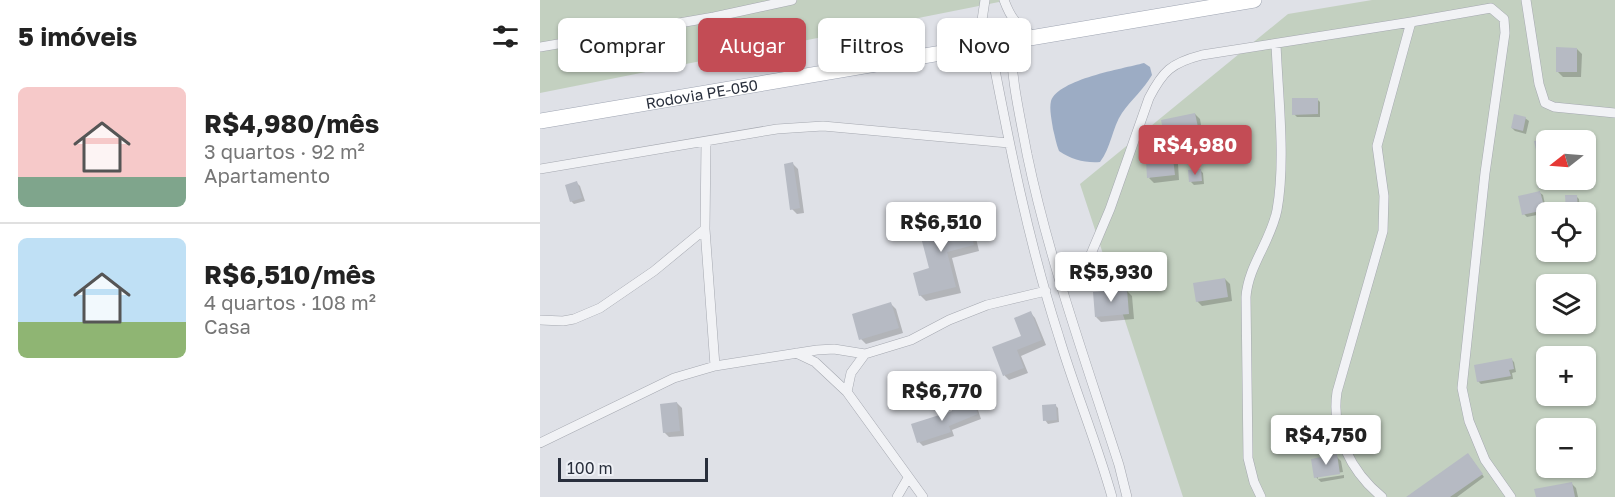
<!DOCTYPE html>
<html lang="pt">
<head>
<meta charset="utf-8">
<style>
	body { margin:0; font-family:"Golos Text",sans-serif; background:#f2f2f2; color:#222; height:100vh; display:flex; flex-direction:column; font-size:22px; white-space:nowrap }
	* { box-sizing:border-box; margin:0 }
	p { font-size:20px; color:#767676 }
	.icon { flex:none; width:33px; height:33px; fill:none; stroke:currentColor; stroke-width:2; stroke-linecap:round; stroke-linejoin:round }
	.map { position:relative; flex:1; overflow:hidden }
	.side { display:flex; flex-direction:column; background:#fff; width:540px }
	.side>* { flex:none }
	.guide { position:absolute; left:18px; top:18px; width:570px; height:54px; display:flex; gap:12px }
	.needle { width:39px; rotate:253deg }
	.buttons { position:absolute; left:996px; top:130px; display:grid; gap:12px }
	.buttons a { display:grid; place-items:center; width:60px; height:60px; border-radius:9px; background:#fff; box-shadow:0 2px 4px #0004; font-size:30px }
	.scale { position:absolute; left:18px; bottom:15px; width:150px; box-sizing:border-box; padding-left:6px; border:3px solid #292f3c; border-top:0; font-size:16px; line-height:21px; white-space:nowrap; color:#292f3c; -webkit-text-stroke:4px #eef0f5; paint-order:stroke }
	.price { position:absolute; translate:-50% -51px; padding:0 14px; border-radius:6px; background:#fff; color:#222; font-size:20px; line-height:39px; filter:drop-shadow(0 2px 3px #0008) }
	.price::after { content:''; position:absolute; left:50%; top:36px; width:18px; height:14px; margin-left:-9px; background:inherit; clip-path:polygon(0 0,100% 0,50% 100%) }
	.price.active { background:#c34c55; color:#fff }
	ul { padding:0; list-style:none }
	li { display:flex; align-items:center; gap:18px; height:150px; padding:0 18px }
	li+li { border-top:2px solid #e0e0e0 }
	li span { display:grid; place-items:center; flex:none; width:168px; height:120px; border-radius:9px; color:#555 }
	li>.icon { margin-inline-start:auto }
	span .icon { width:72px; height:72px; fill:#fffc; stroke-width:1 }
	li b { font-size:26px }
	h2 { display:flex; justify-content:space-between; align-items:center; height:72px; padding:0 18px; font-size:26px }
	.tag { padding:0 21px; border-radius:9px; background:#fff; box-shadow:0 2px 4px #0004; font-size:21px; line-height:54px }
	.tag.active { background:#c34c55; color:#fff }
	main { display:flex; flex:1; min-height:0 }
	.map>svg:first-child { display:block }
</style>
</head>
<body>
<main>
<section class="side">
<h2>5 imóveis<svg class="icon" aria-label="filters" viewBox="0 0 24 24"><path d="M4 7h16M4 17h16"/><circle cx="9" cy="7" r="2"/><circle cx="15" cy="17" r="2"/></svg></h2>
<ul>
<li><span style="background:linear-gradient(#f6c9c9 75%,#7fa58c 0)"><svg class="icon" aria-label="home" viewBox="0 0 24 24"><path d="M3 11l9-7 9 7M6 9v11h12V9"/></svg></span><div><b>R$4,980/mês</b><p>3 quartos · 92 m²</p><p>Apartamento</p></div></li>
<li><span style="background:linear-gradient(#bfe0f5 70%,#8fb573 0)"><svg class="icon" aria-label="home" viewBox="0 0 24 24"><path d="M3 11l9-7 9 7M6 9v11h12V9"/></svg></span><div><b>R$6,510/mês</b><p>4 quartos · 108 m²</p><p>Casa</p></div></li>
</ul>
</section>
<div class="map">
<svg width="1075" height="497" viewBox="0 0 1075 497">
	<rect width="100%" height="100%" fill="#dfe1e7"/>
	<path fill="#c3d0c0" fill-rule="evenodd" d="M0,0H469L0,93Z
		M832,0H1075V497H643L540,184L748,14ZM1006,141H1046V180H1006ZM1006,213H1046V252H1006ZM1006,285H1046V324H1006ZM1006,357H1046V396H1006ZM1006,429H1046V468H1006Z"/>
	<path fill="#9cacc4" d="M604,63L610,67L612,75C604,89 591,100 582,113C572,128 571,148 560,162C545,163 532,160 519,151C516,144 515,136 513,129C512,121 509,109 511,101C519,79 582,69 604,63Z"/>
	<path fill="#0003" d="M1037,49L1042,54L1041,77H1023L1018,72Z
		M777,99L780,102V117H757L754,114Z
		M655,114L660,119L663,137L631,143L626,138Z
		M985,118L989,121L986,134L975,131L972,128Z
		M633,159L638,164L639,180L614,183L609,178Z
		M253,164L258,169L264,213L257,214L252,209Z
		M660,170L663,173L664,184L654,185L651,182Z
		M1006,180L1009,183L1010,189L1002,190L999,187Z
		M37,183L40,186L45,201L34,204L31,201Z
		M999,192L1003,195L1007,213L987,217L984,214Z
		M1036,196L1039,199L1040,213H1024L1028,212Z
		M425,215L432,221L439,251L412,258L421,293L386,301L380,295L391,270Z
		M685,279L690,284L692,301L662,306L657,301Z
		M587,291L592,296L594,319L561,322L556,317Z
		M351,304L356,309L363,333L326,344L321,339Z
		M491,313L495,318L506,345L481,356L488,373L469,380L465,376L454,348L483,337Z
		M971,359L974,362L976,372L972,373L973,379L941,384L938,381Z
		M137,403L142,408L144,436L129,437L124,432Z
		M433,403L437,407L441,419L412,430L414,436L383,446L379,442Z
		M515,405L518,408L519,422L508,424L505,420Z
		M796,456L801,461L803,472L778,476V479L804,475V478L781,482L776,477Z
		M931,458L944,477L917,497H873Z
		M1031,483L1036,488L1038,497H997Z"/>
	<path fill="#b6bac3" d="M1016,47L1037,48V72H1016Z
		M752,98H778V114L752,115Z
		M655,113L659,132L625,139L621,120Z
		M974,114L986,117L983,131L971,128Z
		M1002,140L1003,149L996,150L994,141Z
		M633,158L635,175L607,178L606,161Z
		M253,162L260,208L250,210L244,164Z
		M661,169L662,181L649,182L648,170Z
		M1006,178L1008,187L998,188L997,179Z
		M37,181L42,198L30,202L25,185Z
		M1000,191L1005,210L982,215L978,196Z
		M1025,195H1037L1038,213H1026Z
		M426,214L434,245L407,252L416,287L379,296L373,273L389,268L378,226Z
		M685,278L688,297L656,302L653,283Z
		M587,289L589,314L555,317L553,292Z
		M351,302L359,328L319,340L312,314Z
		M491,311L502,340L477,350L484,368L463,376L452,347L481,336L474,318Z
		M972,358L974,369L969,370L971,376L937,382L934,365Z
		M433,401L438,414L409,426L411,432L377,443L371,424L412,411V409Z
		M137,402L140,431L123,433L120,404Z
		M516,404L517,420L503,421L502,405Z
		M928,453L943,474L910,497H866Z
		M797,454L800,474L774,478L771,459Z
		M1032,482L1035,497H996L994,489Z"/>
	<g fill="none" stroke-linecap="round" stroke-linejoin="round">
		<g stroke="#a5a8b0" stroke-width="10">
			<path id="street" d="M464,0C471,19 476,24 493,36
				M986,0L999,84L1005,103L1014,107L1075,113
				M471,41C471,79 480,116 487,154C509,260 546,362 579,465L587,497
				M450,44C469,143 488,241 519,337C535,391 557,443 572,497
				M0,47L174,17L252,0
				M432,47L442,20L445,0
				M166,142L165,229L175,366
				M0,169L237,129L283,126L469,143
				M521,285L537,278L548,261L570,209L609,98C623,71 631,63 662,55L871,22L951,8L964,19L965,33L945,173L922,388L929,421L945,460L971,497
				M0,320L23,321L34,319L60,308L114,271L165,229
				M256,353L275,362L307,392L383,497
				M307,392L311,373L325,354
				M0,443L134,378L175,366L277,350L294,349L325,354L371,340L409,320L447,305L506,291
				M357,497L368,478
				M721,497L714,482L708,458L706,297C708,266 731,241 737,210C746,161 738,95 736,44
				M842,497C811,472 791,432 797,392L843,231L844,196L837,146L871,22"/>
		</g>
		<g stroke="#9fa5b2" stroke-width="16">
			<g id="primary">
				<path id="s1" d="M0,121L714,0"/>
			</g>
		</g>
		<use href="#street" stroke="#f1f2f5" stroke-width="9"/>
		<use href="#primary" stroke="#fff" stroke-width="15"/>
	</g>
	<g text-anchor="middle" dominant-baseline="central" stroke-width="4.5" stroke-linejoin="round" paint-order="stroke">
		<g font-size="15" fill="#292f3c" stroke="#eef0f5">
			<text stroke="none"><textPath href="#s1" startOffset="164">Rodovia PE-050</textPath></text>
		</g>
	</g>
</svg>
<div class="buttons">
<a><svg class="needle" viewBox="-14 -14 28 28"><path d="M0-13l5 13h-10z" fill="#e53935"/><path d="M0 13l5-13h-10z" fill="#767676"/></svg></a>
<a><svg class="icon" aria-label="locate" viewBox="0 0 24 24"><circle cx="12" cy="12" r="6"/><path d="M12 2v4M12 18v4M2 12h4M18 12h4"/></svg></a>
<a><svg class="icon" aria-label="layers" viewBox="0 0 24 24"><path d="M12 4l9 5-9 5-9-5zM3 14l9 5 9-5"/></svg></a>
<a>+</a>
<a>−</a>
</div>
<div class="scale">100 m</div>
<b class="price active" style="left:655px;top:176px">R$4,980</b>
<b class="price" style="left:401px;top:253px">R$6,510</b>
<b class="price" style="left:571px;top:303px">R$5,930</b>
<b class="price" style="left:402px;top:422px">R$6,770</b>
<b class="price" style="left:786px;top:466px">R$4,750</b>
<div class="guide">
<a class="tag">Comprar</a>
<a class="tag active">Alugar</a>
<a class="tag">Filtros</a>
<a class="tag">Novo</a>
</div>
</div>
</main>
</body>
</html>
